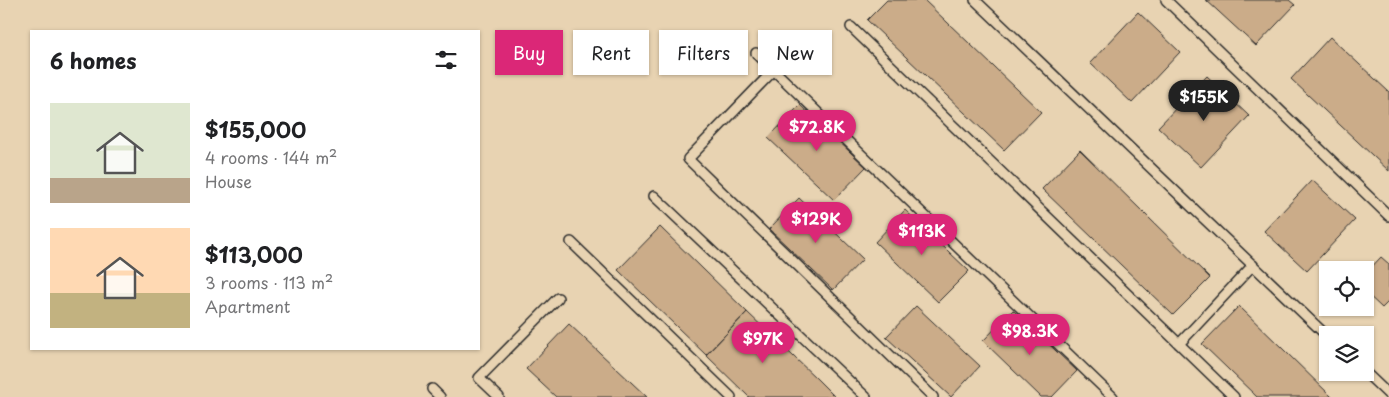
<!DOCTYPE html>
<html lang="en">
<head>
<meta charset="utf-8">
<style>
	body { margin:0; font-family:"Playpen Sans",sans-serif; background:#f6f6f6; color:#202124; height:100vh; display:flex; flex-direction:column; font-size:19px; white-space:nowrap }
	* { box-sizing:border-box; margin:0 }
	p { font-size:16px; color:#757577 }
	.icon { flex:none; width:28px; height:28px; fill:none; stroke:currentColor; stroke-width:2; stroke-linecap:round; stroke-linejoin:round }
	.map { position:relative; flex:1; overflow:hidden }
	.sheet { position:absolute; left:30px; top:30px; width:450px; height:320px; display:flex; flex-direction:column; background:#fff; border-radius:0px; box-shadow:0 1px 4px #0004 }
	.sheet>* { flex:none }
	.guide { position:absolute; left:495px; top:30px; width:475px; height:45px; display:flex; gap:10px }
	.buttons { position:absolute; left:1319px; top:261px; display:grid; gap:10px }
	.buttons a { display:grid; place-items:center; width:55px; height:55px; border-radius:0px; background:#fff; box-shadow:0 1px 4px #0004; font-size:25px }
	.price { position:absolute; translate:-50% -42px; padding:0 11px; border-radius:18px; background:#db2777; color:#fff; font-size:16px; line-height:32px; filter:drop-shadow(0 1px 2px #0008) }
	.price::after { content:''; position:absolute; left:50%; top:30px; width:15px; height:11px; margin-left:-8px; background:inherit; clip-path:polygon(0 0,100% 0,50% 100%) }
	.price.on { background:#222; color:#fff }
	ul { padding:0; list-style:none }
	li { display:flex; align-items:center; gap:15px; height:125px; padding:0 20px }
	li span { display:grid; place-items:center; flex:none; width:140px; height:100px; border-radius:0px; color:#555 }
	li>.icon { margin-inline-start:auto }
	span .icon { width:60px; height:60px; fill:#fffc; stroke-width:1 }
	li b { font-size:21px }
	h2 { display:flex; justify-content:space-between; align-items:center; height:60px; padding:0 20px; font-size:21px }
	.pill { padding:0 18px; border-radius:0px; background:#fff; box-shadow:0 1px 4px #0004; font-size:18px; line-height:45px }
	.pill.on { background:#db2777; color:#fff }
	.map>svg:first-child { display:block }
</style>
</head>
<body>
<div class="map">
<svg width="1389" height="397" viewBox="0 0 1389 397">
	<rect width="100%" height="100%" fill="#e8d3b2"/>
	<filter id="ink" filterUnits="userSpaceOnUse"><feTurbulence type="fractalNoise" baseFrequency=".02" numOctaves="2"/><feDisplacementMap in="SourceGraphic" scale="10" xChannelSelector="R" yChannelSelector="G"/><feConvolveMatrix kernelMatrix="1 2 1 2 8 2 1 2 1" color-interpolation-filters="sRGB"/></filter>
	<g filter="url(#ink)">
		<path fill="#cbac89" stroke="#2b2b2b" d="M887,0H924L1041,112L1004,150L867,20Z
			M1206,0H1289L1295,5L1256,46Z
			M1138,12L1180,52L1132,103L1090,63Z
			M1330,37L1389,92V171L1291,79Z
			M1207,76L1249,116L1201,167L1158,127Z
			M800,105L866,167L834,200L768,138Z
			M1080,150L1210,278L1173,315L1042,189Z
			M1312,180L1355,220L1307,271L1264,231Z
			M799,198L863,259L833,290L769,229Z
			M905,210L969,271L938,302L875,242Z
			M660,227L747,312L706,355L618,270Z
			M1381,257L1389,264V301L1382,308L1365,292V274Z
			M916,306L980,366L951,397L886,337Z
			M1239,306L1332,397H1257L1202,344Z
			M1013,310L1077,371L1052,397H1041L983,341Z
			M747,312L817,379L835,397H749L706,355Z
			M569,324L647,397H556L526,369Z"/>
		<g fill="none" stroke-linecap="round" stroke-linejoin="round">
			<g stroke="#2b2b2b" stroke-width="12">
				<path id="lane" d="M975,0L1328,337
					M1166,0L1389,216
					M851,27L1234,397
					M756,53L1113,397
					M774,70L688,159L933,397
					M654,196L866,397
					M571,242L731,397
					M1179,344L1253,265
					M1365,372L1389,395
					M432,389L440,397
					M499,397L479,378L558,298"/>
			</g>
			<use href="#lane" stroke="#e8d3b2" stroke-width="9"/>
		</g>
	</g>
</svg>
<div class="buttons">
<a><svg class="icon" aria-label="locate" viewBox="0 0 24 24"><circle cx="12" cy="12" r="6"/><path d="M12 2v4M12 18v4M2 12h4M18 12h4"/></svg></a>
<a><svg class="icon" aria-label="layers" viewBox="0 0 24 24"><path d="M12 4l9 5-9 5-9-5zM3 14l9 5 9-5"/></svg></a>
</div>
<b class="price on" style="left:1204px;top:122px">$155K</b>
<b class="price" style="left:817px;top:152px">$72.8K</b>
<b class="price" style="left:816px;top:244px">$129K</b>
<b class="price" style="left:922px;top:256px">$113K</b>
<b class="price" style="left:1030px;top:356px">$98.3K</b>
<b class="price" style="left:763px;top:364px">$97K</b>
<div class="guide">
<a class="pill on">Buy</a>
<a class="pill">Rent</a>
<a class="pill">Filters</a>
<a class="pill">New</a>
</div>
<section class="sheet">
<h2>6 homes<svg class="icon" aria-label="filters" viewBox="0 0 24 24"><path d="M4 7h16M4 17h16"/><circle cx="9" cy="7" r="2"/><circle cx="15" cy="17" r="2"/></svg></h2>
<ul>
<li><span style="background:linear-gradient(#dfe7d0 75%,#b9a48a 0)"><svg class="icon" aria-label="home" viewBox="0 0 24 24"><path d="M3 11l9-7 9 7M6 9v11h12V9"/></svg></span><div><b>$155,000</b><p>4 rooms · 144 m²</p><p>House</p></div></li>
<li><span style="background:linear-gradient(#ffd9b3 65%,#c2b280 0)"><svg class="icon" aria-label="home" viewBox="0 0 24 24"><path d="M3 11l9-7 9 7M6 9v11h12V9"/></svg></span><div><b>$113,000</b><p>3 rooms · 113 m²</p><p>Apartment</p></div></li>
</ul>
</section>
</div>
</body>
</html>
